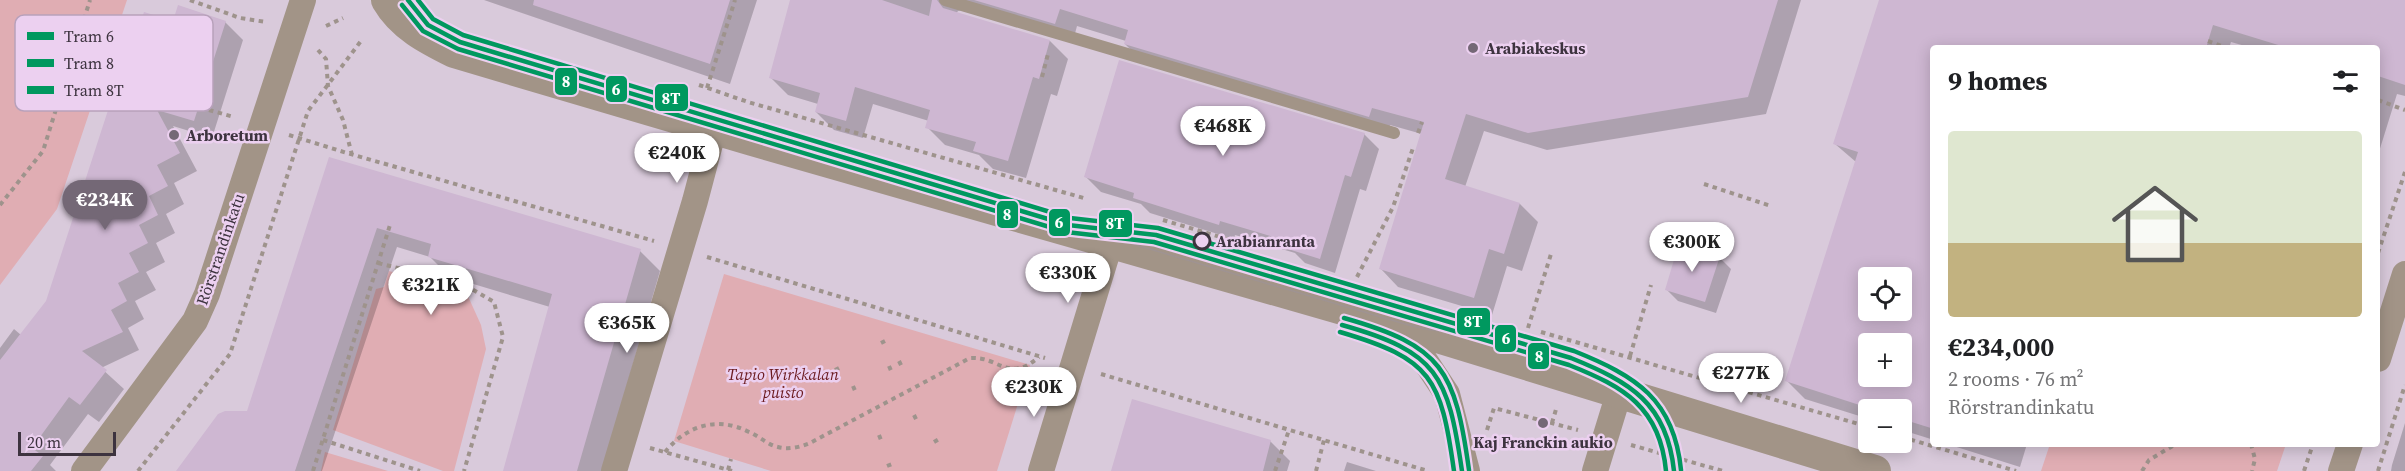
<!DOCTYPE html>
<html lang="en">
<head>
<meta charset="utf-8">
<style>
	body { margin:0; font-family:"Source Serif 4",serif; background:#f2f2f2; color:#202124; height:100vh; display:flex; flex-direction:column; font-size:22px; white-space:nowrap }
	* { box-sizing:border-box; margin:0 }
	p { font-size:20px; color:#757577 }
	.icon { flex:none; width:33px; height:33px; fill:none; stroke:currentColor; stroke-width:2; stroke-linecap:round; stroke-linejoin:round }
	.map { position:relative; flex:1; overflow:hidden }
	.details { position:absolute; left:1930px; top:45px; width:450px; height:402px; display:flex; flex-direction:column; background:#fff; border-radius:6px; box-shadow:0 3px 15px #0003 }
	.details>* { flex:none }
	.tools { position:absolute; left:1858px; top:267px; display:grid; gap:12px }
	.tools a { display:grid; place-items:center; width:54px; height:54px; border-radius:6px; background:#fff; box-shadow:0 3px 15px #0003; font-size:30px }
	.scale { position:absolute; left:18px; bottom:15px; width:98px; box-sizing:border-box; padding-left:6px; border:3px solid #3d333f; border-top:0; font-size:16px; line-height:21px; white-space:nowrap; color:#3d333f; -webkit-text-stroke:4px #ecd0f0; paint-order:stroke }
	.price { position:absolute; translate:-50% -51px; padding:0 14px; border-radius:21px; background:#fff; color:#222; font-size:20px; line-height:39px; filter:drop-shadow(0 2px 3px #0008) }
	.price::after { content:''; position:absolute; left:50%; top:36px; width:18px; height:14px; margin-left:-9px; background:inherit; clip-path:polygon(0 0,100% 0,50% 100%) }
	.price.current { background:#746876; color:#fff }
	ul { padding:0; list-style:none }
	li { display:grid; align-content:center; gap:12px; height:318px; padding:0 18px }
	li span { display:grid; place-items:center; height:186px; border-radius:6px; color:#555 }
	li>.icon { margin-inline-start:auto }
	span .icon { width:108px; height:108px; fill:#fffc; stroke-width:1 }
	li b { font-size:26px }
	h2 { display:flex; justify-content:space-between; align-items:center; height:72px; padding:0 18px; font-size:26px }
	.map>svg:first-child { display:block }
</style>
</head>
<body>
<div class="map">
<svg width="2405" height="471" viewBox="0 0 2405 471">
	<rect width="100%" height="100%" fill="#d9cadb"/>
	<path fill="#e0adb3" d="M0,0H127L57,209L0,285Z
		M389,271L467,294L481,325L486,349L454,471H443L333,430L376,289L384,287Z
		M724,274L1030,365L997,471H771L674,441Z
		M2050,444H2286L2277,471H2041Z
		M325,452L388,471H321Z"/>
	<path fill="#0003" fill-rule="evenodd" d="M484,0H757L730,84Z
		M792,0H1801L1766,114L1547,150L1484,131L1465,187L1520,204L1538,222L1522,271L1507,266L1492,315L1398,287L1381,269L1422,134L1390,125L1387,134L1143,62L1125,44L1126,41L1077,26L1073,41L966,9L958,11L956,14L1050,41L1068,59L1057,96L1051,94L1026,178L993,169L979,155L945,145L927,127L929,121L873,104L863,138L834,130L816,112L818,104L788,95L770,77Z
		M1880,0H2405V96L2397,94L2378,155V48H2252L2231,42L2229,48H1934V440L1902,430V410H1869V419L1805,399L1787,381L1856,162L1835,144ZM1869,278H1902V310H1869ZM1869,344H1902V376H1869Z
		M225,22L243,40L212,138L173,126L197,171L174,183L184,204L166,214L175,233L156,243L165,262L146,272L156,290L135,301L144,319L128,328L139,350L101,368L124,389L99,422L88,414L50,465L56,471H0V348L14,329L21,335L47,301L115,104L174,23Z
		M1364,134L1379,149L1366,191L1360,189L1335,273L1305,263L1295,253L1235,235L1234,239L1150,213L1141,204L1101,192L1086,177Z
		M330,159L640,251L660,271L602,471H504L550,307L450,277L430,257L397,247L322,471H178L248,412Z
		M1719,257L1731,269L1716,313L1678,301L1667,290Z
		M2405,423V471H2391L2392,465Z
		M1270,441L1290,461L1287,471H1113Z
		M1947,444H2027L2020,467Z
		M1347,462L1376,471H1344Z"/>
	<path fill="#ceb7d2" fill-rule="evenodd" d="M534,0H730L710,64L533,5Z
		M790,0H882L929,16L932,0H937L943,8L1050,40L1039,79L1033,77L1008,161L973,151L976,142L925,128L930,110L855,87L846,121L815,112L820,93L769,78Z
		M974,0H1778L1748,97L1528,133L1466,114L1445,179L1520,203L1504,254L1489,249L1474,298L1379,269L1424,122L1372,108L1369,117L1124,44L1128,30L1060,9L1055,24Z
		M1879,0H2405V85L2378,76V48H2288L2213,25L2206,48H1934V429L1902,419V410H1875L1785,381L1858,152L1833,144ZM1869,278H1902V310H1869ZM1869,344H1902V376H1869Z
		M178,5L226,21L194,121L157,110L180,153L157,165L168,186L149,196L158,215L139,225L148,243L129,253L139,272L118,283L127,301L111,310L123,332L82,351L107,370L80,405L69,397L32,448L43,456L31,471H0V360L46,301L111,101L114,103L144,12L173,21Z
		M1119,60L1365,133L1351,177L1345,175L1320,259L1288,249L1290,242L1220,221L1219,225L1133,198L1134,193L1084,177Z
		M329,157L641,249L577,471H503L552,294L428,257L431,244L377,228L295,471H176L218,414L225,411H247Z
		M1679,243L1720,256L1705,302L1665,290Z
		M1132,399L1271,440L1263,471H1111Z"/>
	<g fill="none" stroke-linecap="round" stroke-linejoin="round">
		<path stroke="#9e938c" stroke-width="4" stroke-dasharray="4.5 4.5" stroke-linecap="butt" d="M190,0L240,18L266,22
			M326,26L343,18
			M2208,41L2227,48
			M318,50L326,59L328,86L343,120L352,155
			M1042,77L1048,54
			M699,85L748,102L1087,199
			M707,88L735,0
			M2378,100L2405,110
			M209,110L234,117
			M1418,133L1422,122
			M289,135L347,153L654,241
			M1704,184L1771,206
			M0,205L43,151L90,0
			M1163,220L1244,244
			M2378,253L2405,172
			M707,257L1045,358
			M378,263L465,285L494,302L503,337L464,471
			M1357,277L1393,207L1413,148
			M1528,328L1551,254
			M1541,332L1869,427
			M881,343L885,341
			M1630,356L1651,285
			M899,361L902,367
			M889,366L892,373
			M835,370L839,368
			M1101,374L1428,471
			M853,386L856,393
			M914,415L917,421
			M1552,423L1557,406
			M1487,430L1494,408L1578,430
			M879,435L881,440
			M1902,437L2016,471
			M323,440L420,471
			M934,442L939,439
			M2251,444L2255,459L2252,471
			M1631,445L1723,471
			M650,448L732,471
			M665,452C687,425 718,416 749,432C759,436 768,445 778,447C789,450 800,447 810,443L970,358C1000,356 1007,384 1039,357
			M887,466L892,464
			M728,470L731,459
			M138,471L230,354L308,111L361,41
			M313,471L390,225
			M1275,471L1289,430
			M1316,471L1324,440
			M2142,471L2149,460L2176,444
			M2304,471L2313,444
			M2378,471L2405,385"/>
		<path stroke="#a29487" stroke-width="12" d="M945,0L1394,133"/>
		<path stroke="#a29487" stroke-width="26" d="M1402,326L1447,394L1467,471
			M2378,359L2405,274
			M84,471L195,321L207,294L303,0
			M614,471L695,201L714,129
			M1041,471L1110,244
			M1595,471L1619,393
			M2341,471L2350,444"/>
		<path stroke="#a29487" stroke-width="32" d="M387,0C402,26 428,39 454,52L752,140L1402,326L1875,471"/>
		<path stroke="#9f9392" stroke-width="1.5" d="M1068,225L1405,324L1425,329L1517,342"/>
		<g stroke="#ecd0f0" stroke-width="9">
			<path id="tram-1" d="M408,0L428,25L460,42L1068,225L1156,235L1571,358C1630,382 1667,403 1674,471
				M1342,325C1438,352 1448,375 1462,471"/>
		</g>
		<g stroke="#ecd0f0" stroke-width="9">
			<path id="tram-2" d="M402,5L423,31L458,49L1066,232L1154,242L1569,365C1624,387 1660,407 1666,471
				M1340,332C1432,359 1441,378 1454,471"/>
		</g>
		<g stroke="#ecd0f0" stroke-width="9">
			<path id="tram-3" d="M418,0L433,19L463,35L1070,218L1158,228L1574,351C1636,376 1674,399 1681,470
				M1344,318C1443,346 1455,370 1469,470"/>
		</g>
		<use href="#tram-1" stroke="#00985f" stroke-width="4.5"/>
		<use href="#tram-2" stroke="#00985f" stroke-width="4.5"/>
		<use href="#tram-3" stroke="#00985f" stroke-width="4.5"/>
	</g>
	<g fill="#746876" stroke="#ecd0f0" stroke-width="2">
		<circle cx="1473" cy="48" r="6"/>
		<circle cx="174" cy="135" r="6"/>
		<circle cx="1543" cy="423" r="6"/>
	</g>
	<circle fill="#ecd0f0" stroke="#3d333f" stroke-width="3" cx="1202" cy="241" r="8"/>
	<g text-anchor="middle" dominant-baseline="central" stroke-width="5" stroke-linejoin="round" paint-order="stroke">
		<g font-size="16" font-weight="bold" fill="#3d333f" stroke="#ecd0f0" text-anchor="start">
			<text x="1485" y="48">Arabiakeskus</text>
			<text x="186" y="135">Arboretum</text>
			<text x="1543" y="442" text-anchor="middle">Kaj Franckin aukio</text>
		</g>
		<g font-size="16" font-weight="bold" fill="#3d333f" stroke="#ecd0f0" text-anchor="start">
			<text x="1216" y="241">Arabianranta</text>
		</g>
		<g font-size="16" fill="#3d333f" stroke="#ecd0f0">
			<text transform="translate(220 249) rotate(-71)">Rörstrandinkatu</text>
		</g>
		<g font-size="16" font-style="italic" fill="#6b1a1f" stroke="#ecd0f0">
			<text x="783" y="374">Tapio Wirkkalan<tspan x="783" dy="18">puisto</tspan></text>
		</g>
	</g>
	<rect x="15" y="15" width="198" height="96" rx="9" fill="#ecd0f0" stroke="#b8a1bb" stroke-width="1.5"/>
	<rect x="27" y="32" width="27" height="8" fill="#00985f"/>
	<rect x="27" y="59" width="27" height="8" fill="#00985f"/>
	<rect x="27" y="86" width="27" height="8" fill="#00985f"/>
	<g font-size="16" fill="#3d333f">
		<text x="64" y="42">Tram 6</text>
		<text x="64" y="69">Tram 8</text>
		<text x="64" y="96">Tram 8T</text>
	</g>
	<g stroke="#ecd0f0" stroke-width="2">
		<rect x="554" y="67" width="24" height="29" rx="6" fill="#00985f"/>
		<rect x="605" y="75" width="23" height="28" rx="6" fill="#00985f"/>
		<rect x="654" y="83" width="35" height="29" rx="6" fill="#00985f"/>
		<rect x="996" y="200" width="23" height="29" rx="6" fill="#00985f"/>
		<rect x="1048" y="208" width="23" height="29" rx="6" fill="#00985f"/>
		<rect x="1098" y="209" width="35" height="29" rx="6" fill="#00985f"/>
		<rect x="1456" y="307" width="35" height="29" rx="6" fill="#00985f"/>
		<rect x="1494" y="324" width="23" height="29" rx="6" fill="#00985f"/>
		<rect x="1527" y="342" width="23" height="28" rx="6" fill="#00985f"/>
	</g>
	<g font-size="16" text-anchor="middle" font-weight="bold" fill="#fff">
		<text x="566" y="87">8</text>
		<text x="616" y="95">6</text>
		<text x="671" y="104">8T</text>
		<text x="1007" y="220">8</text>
		<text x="1059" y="228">6</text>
		<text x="1115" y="229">8T</text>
		<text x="1473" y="327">8T</text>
		<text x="1506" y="344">6</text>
		<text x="1539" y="362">8</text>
	</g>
</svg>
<div class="tools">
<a><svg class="icon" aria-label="locate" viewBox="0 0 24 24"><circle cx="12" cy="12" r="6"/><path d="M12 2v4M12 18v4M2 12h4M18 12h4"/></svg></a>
<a>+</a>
<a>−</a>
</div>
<div class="scale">20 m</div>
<b class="price" style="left:1223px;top:157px">€468K</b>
<b class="price" style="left:677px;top:184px">€240K</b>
<b class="price current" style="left:105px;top:231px">€234K</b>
<b class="price" style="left:1692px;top:273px">€300K</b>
<b class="price" style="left:1068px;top:304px">€330K</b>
<b class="price" style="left:431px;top:316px">€321K</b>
<b class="price" style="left:627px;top:354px">€365K</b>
<b class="price" style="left:1741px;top:404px">€277K</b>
<b class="price" style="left:1034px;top:418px">€230K</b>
<section class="details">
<h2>9 homes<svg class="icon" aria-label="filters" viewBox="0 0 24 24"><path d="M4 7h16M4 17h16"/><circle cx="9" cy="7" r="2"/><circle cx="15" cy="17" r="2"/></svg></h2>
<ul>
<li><span style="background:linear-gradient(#dfe7d0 60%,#c2b280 0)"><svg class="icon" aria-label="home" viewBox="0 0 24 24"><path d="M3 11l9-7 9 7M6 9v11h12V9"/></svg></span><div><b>€234,000</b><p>2 rooms · 76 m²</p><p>Rörstrandinkatu</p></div></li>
</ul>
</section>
</div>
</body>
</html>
